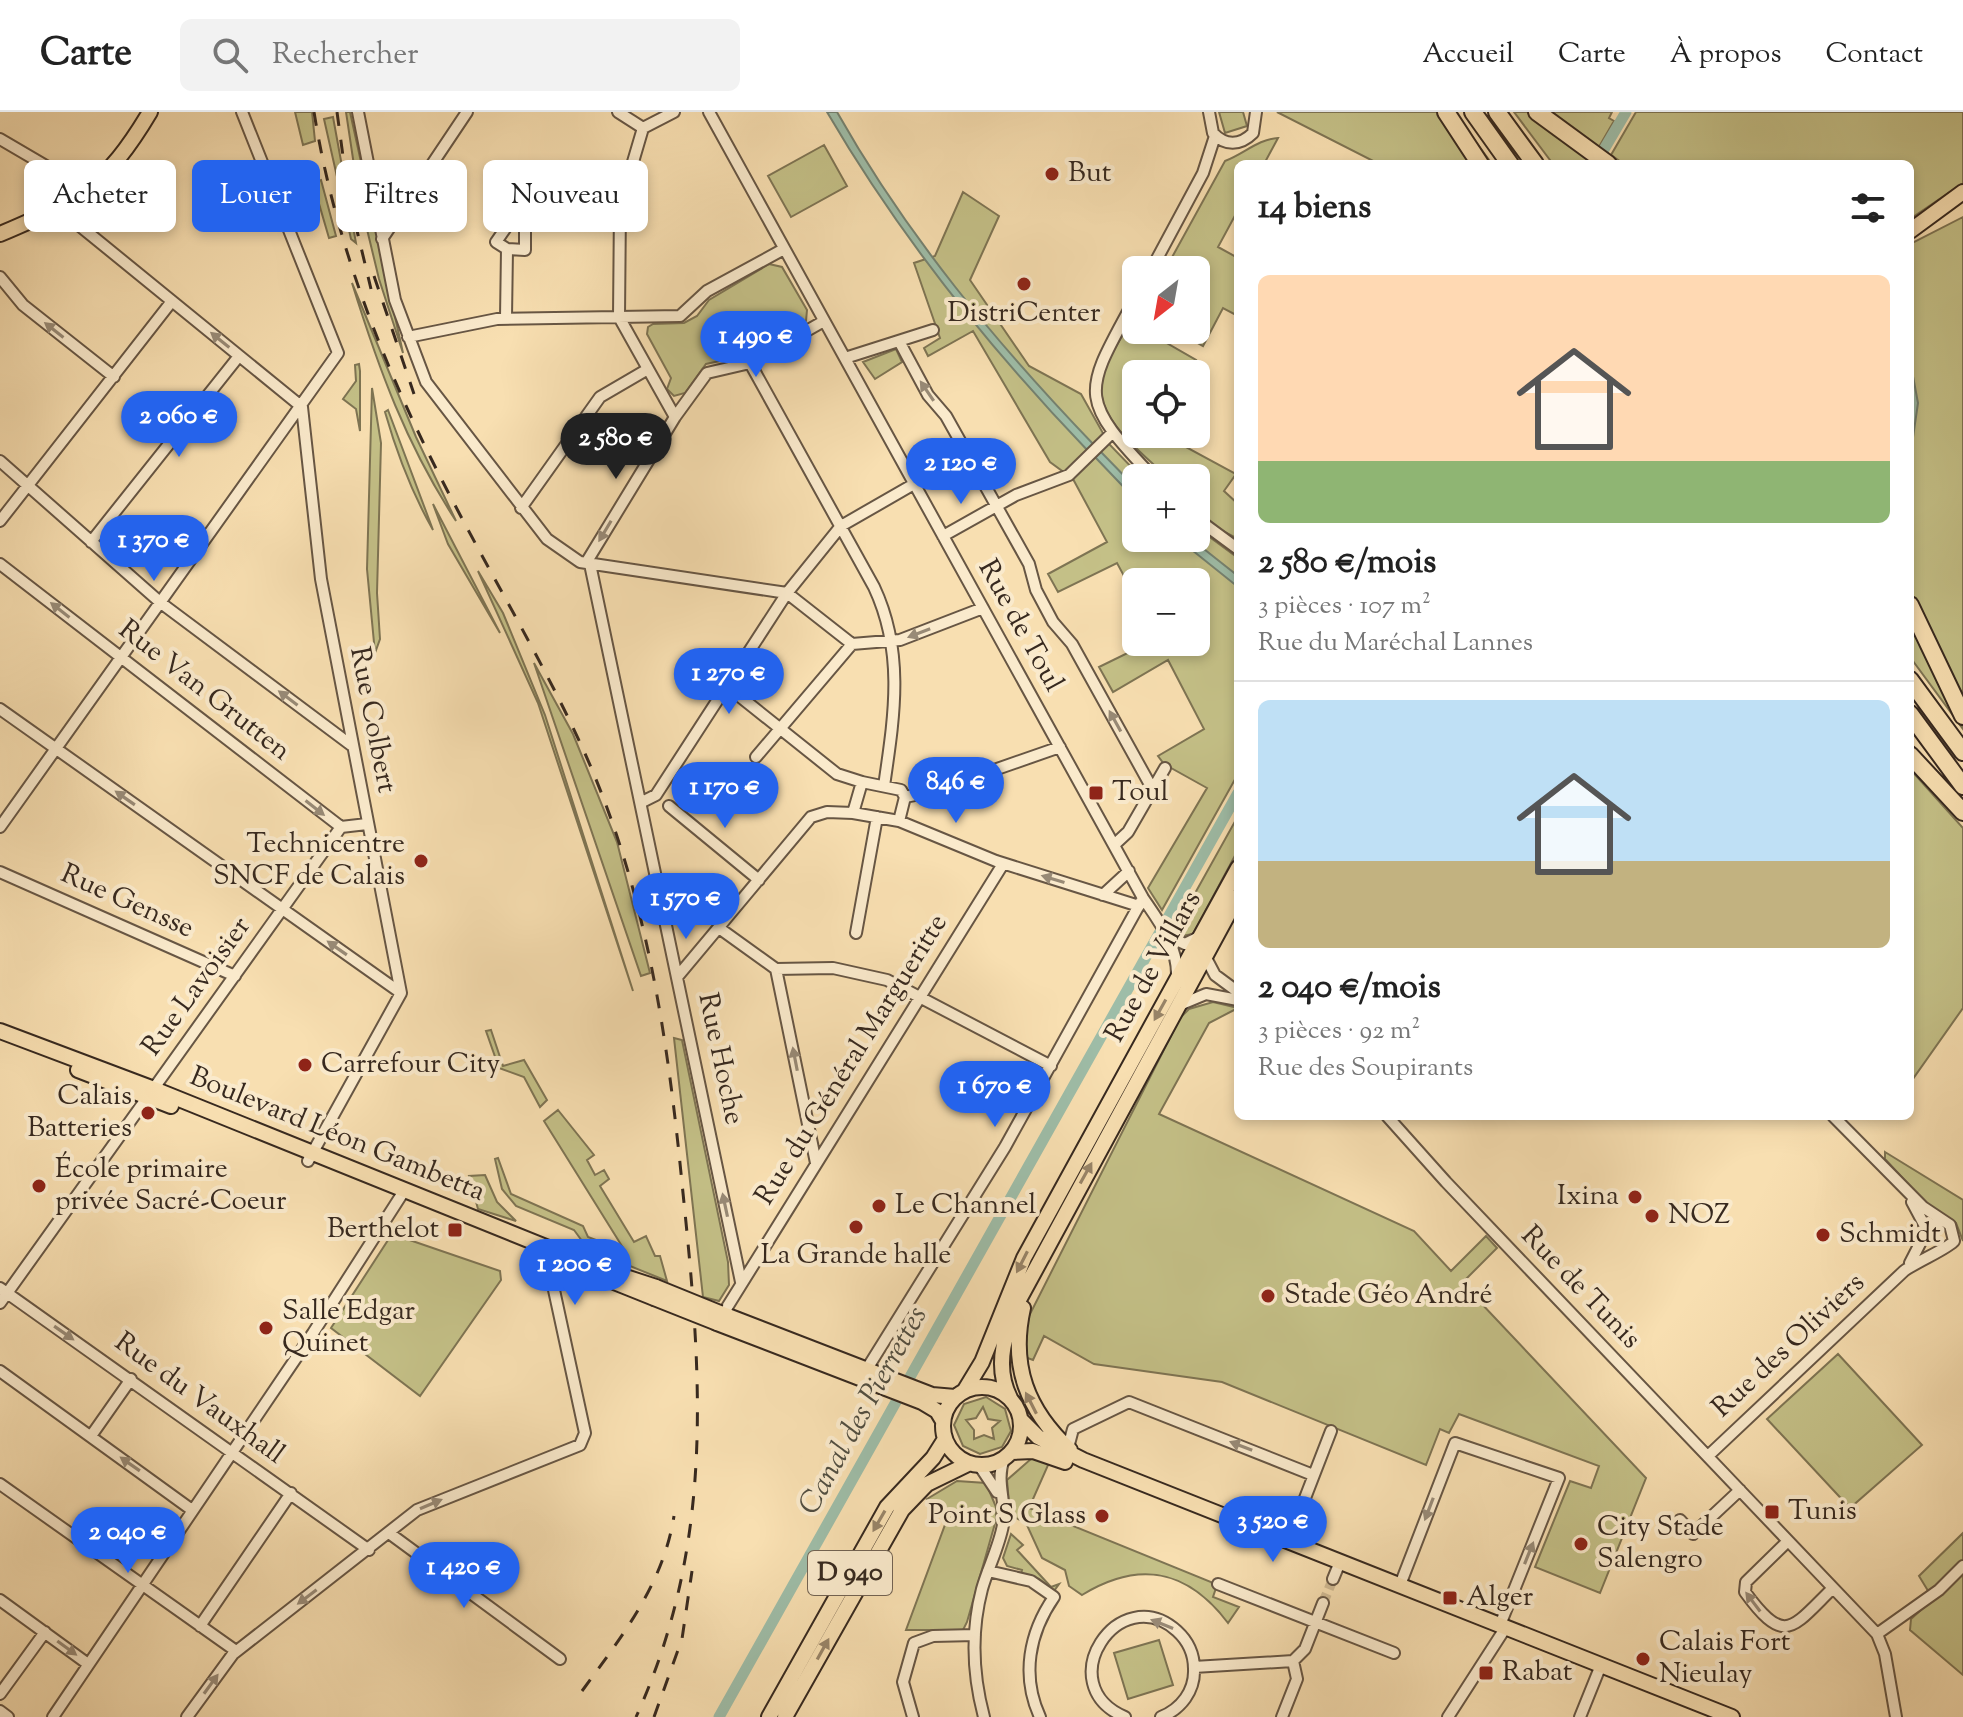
<!DOCTYPE html>
<html lang="fr">
<head>
<meta charset="utf-8">
<style>
	body { margin:0; font-family:"Sorts Mill Goudy",serif; background:#f2f2f2; color:#222; height:100vh; display:flex; flex-direction:column; font-size:30px; white-space:nowrap }
	* { box-sizing:border-box; margin:0 }
	p { font-size:26px; color:#767676 }
	.icon { flex:none; width:44px; height:44px; fill:none; stroke:currentColor; stroke-width:2; stroke-linecap:round; stroke-linejoin:round }
	.map { position:relative; flex:1; overflow:hidden }
	.sheet { position:absolute; left:1234px; top:48px; width:680px; height:960px; display:flex; flex-direction:column; background:#fff; border-radius:12px; box-shadow:0 4px 12px #0003 }
	.sheet>* { flex:none }
	.top-card { position:absolute; left:24px; top:48px; width:760px; height:72px; display:flex; gap:16px }
	.needle { width:52px; rotate:211deg }
	.buttons { position:absolute; left:1122px; top:144px; display:grid; gap:16px }
	.buttons a { display:grid; place-items:center; width:88px; height:88px; border-radius:12px; background:#fff; box-shadow:0 4px 12px #0003; font-size:40px }
	.price { position:absolute; translate:-50% -68px; padding:0 18px; border-radius:28px; background:#2563eb; color:#fff; font-size:26px; line-height:52px; filter:drop-shadow(0 2px 4px #0008) }
	.price::after { content:''; position:absolute; left:50%; top:48px; width:24px; height:18px; margin-left:-12px; background:inherit; clip-path:polygon(0 0,100% 0,50% 100%) }
	.price.active { background:#222; color:#fff }
	ul { padding:0; list-style:none }
	li { display:grid; align-content:center; gap:16px; height:424px; padding:0 24px }
	li+li { border-top:2px solid #e0e0e0 }
	li span { display:grid; place-items:center; height:248px; border-radius:12px; color:#555 }
	li>.icon { margin-inline-start:auto }
	span .icon { width:144px; height:144px; fill:#fffc; stroke-width:1 }
	li b { font-size:34px }
	h2 { display:flex; justify-content:space-between; align-items:center; height:96px; padding:0 24px; font-size:34px }
	.tag { padding:0 28px; border-radius:12px; background:#fff; box-shadow:0 4px 12px #0003; font-size:28px; line-height:72px }
	.tag.active { background:#2563eb; color:#fff }
	header { display:flex; align-items:center; gap:48px; box-sizing:border-box; height:112px; padding:0 40px; background:#fff; border-bottom:2px solid #e0e0e0 }
	header strong { font-size:38px }
	nav { display:flex; gap:44px; margin-inline-start:auto; font-size:28px }
	.search { width:560px; height:72px; background:#f2f2f2; display:flex; align-items:center; gap:20px; box-sizing:border-box; padding:0 28px; border-radius:12px; color:#767676; font-size:30px }
	.map>svg:first-child { display:block }
</style>
</head>
<body>
<header>
<strong>Carte</strong>
<div class="search"><svg class="icon" aria-label="search" viewBox="0 0 24 24"><circle cx="10" cy="10" r="6"/><path d="M15 15l6 6"/></svg>Rechercher</div>
<nav><a>Accueil</a><a>Carte</a><a>À propos</a><a>Contact</a></nav>
</header>
<div class="map">
<svg width="1963" height="1605" viewBox="0 0 1963 1605">
	<rect width="100%" height="100%" fill="#f8dfb1"/>
	<filter id="stains"><feTurbulence type="fractalNoise" baseFrequency=".0025" numOctaves="4"/><feColorMatrix values="0 0 0 0 .2 0 0 0 0 .09 0 0 0 0 .02 0 0 0 .5 -.17"/></filter>
	<radialGradient id="worn" r=".72"><stop offset=".6" stop-color="#630" stop-opacity="0"/><stop offset="1" stop-color="#630" stop-opacity=".3"/></radialGradient>
	<path fill="#c4c087" stroke="#7e7453" stroke-width="2" fill-rule="evenodd" d="M295,0H312L315,29L303,33Z
		M346,0H350L403,241L379,167L358,80Z
		M1219,0H1243L1247,14L1225,21Z
		M1277,0H1454L1492,52H1379Z
		M1514,0H1612L1609,6L1614,9L1589,52H1553Z
		M1636,0H1963V71L1910,107V52H1624L1611,43Z
		M333,5L356,131L351,127L324,7Z
		M1278,26L1264,52H1238V98L1218,135L1238,146V204L1223,196L1203,234L1175,218H1196V158H1165L1225,49C1244,42 1258,27 1278,26Z
		M824,33L847,74L791,105L768,64Z
		M321,68L336,124L329,126L313,71Z
		M963,80L999,104L970,168L1029,254L1081,282L1109,332L1142,366H1136V426H1196V415L1238,446V662L1162,798L1148,776L1207,676L1164,652L1158,644L1204,617L1168,548L1113,580L1099,555L1150,530H1196V470H1136V486L1117,451L1058,480L1048,462L1107,430L1073,367L1050,350L973,219L928,244L924,236L940,226L914,151L935,144Z
		M1963,105V591L1910,479V132Z
		M769,152L782,155L807,198L806,209L743,244L706,252L685,281L674,284L667,277L671,266L647,222L648,215L653,212L684,211L697,204L709,188Z
		M352,171L416,325L456,409C406,332 379,258 352,171Z
		M1130,210L1136,218H1144L1196,248L1189,262H1136V322H1162L1236,362L1224,379L1238,392V427L1217,416L1196,395V366H1168C1141,339 1089,304 1103,260C1109,243 1122,226 1130,210Z
		M896,237L902,250L875,267L863,250Z
		M359,252L360,259V319L356,297L343,287L356,269L355,253Z
		M372,276L381,331L377,481L380,527L375,541L367,457Z
		M388,298L433,418C412,381 397,342 385,300Z
		M433,392L500,521L448,432Z
		M478,459L503,501L545,603L633,879L538,591Z
		M1910,503L1963,612V617L1910,545Z
		M534,551L573,622L617,730L650,861L641,864Z
		M1910,657L1963,716V896L1910,971Z
		M1238,704V738L1193,822L1181,824L1174,819Z
		M1213,890L1238,896L1209,911L1159,1002L1414,1119L1451,1159L1486,1124L1497,1136L1462,1171L1646,1366L1600,1481L1535,1455L1570,1369L1591,1376L1599,1354L1459,1302L1449,1321L1440,1317L1426,1353L1222,1270L1094,1252L1044,1224L1033,1248L1022,1244L1029,1204L1180,906L1189,897Z
		M491,918L503,954L524,948L547,988L540,995L524,965L499,956L486,919Z
		M674,926L682,928L728,1150L729,1173L719,1189L703,1185Z
		M558,998L594,1043L587,1048L595,1063L604,1058L609,1067L600,1074L634,1130L646,1124L655,1144H660L667,1169L588,1137L574,1118L516,1094L502,1077L495,1047L498,1046L511,1082L583,1114L588,1125L625,1139L544,1009Z
		M1885,1040L1963,1088V1129L1956,1111L1934,1100L1885,1047Z
		M485,1063L497,1090L516,1109L478,1097L469,1064Z
		M392,1122L500,1159L501,1168L420,1284L331,1216Z
		M1838,1242L1922,1333L1850,1396L1767,1307Z
		M986,1285L1005,1297L1011,1319L1002,1335L980,1342L963,1334L954,1313L964,1292ZM983,1295L988,1307L1000,1309L992,1316L994,1327L984,1323L974,1327V1318L966,1308L976,1306Z
		M1032,1346L1049,1351L1029,1396L1211,1470L1216,1476L1213,1485L1239,1495L1228,1511C1187,1457 1139,1448 1082,1483L1069,1474L1065,1458L1042,1446L1026,1411L1010,1403L1007,1368Z
		M957,1369L986,1371L996,1395V1408L967,1510L963,1518H906L949,1402L927,1387Z
		M1963,1421V1563L1910,1518L1911,1507L1933,1487L1919,1464Z
		M1011,1422L1023,1433L1017,1438L1051,1475L1059,1472L1054,1479L1039,1467L1021,1462L1022,1458L1007,1454L1003,1446Z
		M1159,1528L1173,1573L1128,1587L1114,1541Z"/>
	<path fill="#9ebda8" stroke="#758271" stroke-width="2" d="M827,0H837C907,124 997,232 1095,334L1089,340C989,236 900,125 827,0Z
		M1910,248L1918,291L1910,346Z
		M1101,340L1136,376V388L1095,345Z
		M1177,426H1190L1238,464V475Z"/>
	<g fill="none" stroke-linecap="round" stroke-linejoin="round">
		<path stroke="#9ebda8" stroke-width="11" d="M1596,51L1626,0
			M719,1605L1238,681"/>
		<path stroke="#d1bb94" stroke-width="10" stroke-dasharray="10 5" stroke-linecap="butt" d="M1323,1491L1333,1467"/>
		<g stroke="#675644" stroke-width="14">
			<path id="minor" d="M358,0L395,188L426,270L547,427L580,450L787,481L852,532
				M618,0L643,16
				M674,0L643,16L620,94L619,205L675,305
				M709,0L1143,786C1160,811 1178,834 1177,865
				M1209,0L1213,21C1225,34 1240,34 1253,21L1256,0
				M0,27L87,78
				M59,97L302,295L321,467L401,881L308,1049
				M514,104L525,111V138L507,137L496,130Z
				M382,127L467,0
				M1151,158L1203,61L1215,24
				M0,165L23,193L114,265
				M1136,185C1084,281 1075,284 1154,366
				M506,206L507,137
				M408,225L497,207L680,204L707,179L784,137
				M899,229L928,283L946,304L1029,452L1036,478L1053,510L1072,532L1153,678
				M845,246L933,218
				M750,251L874,475C905,541 894,605 884,674
				M0,349L161,491L351,633
				M521,396L600,285L648,257
				M1196,406L1238,437
				M0,409L172,189
				M943,424L1016,383L1069,363L1111,322
				M91,430L239,244
				M586,451L675,305L707,261L750,251L824,209
				M0,452L341,715
				M590,452L741,1170
				M728,575L837,662L862,670
				M0,597L401,881
				M756,645L852,532L900,528L983,496
				M862,670L901,678L905,685L899,709L853,701Z
				M905,685L931,680L1060,635
				M642,690L656,683L787,481L841,414L914,372
				M669,694L759,768
				M899,709L996,749L1139,794
				M0,715L338,241L242,0
				M341,715L367,712
				M1114,733L1128,720L1165,656
				M0,760L235,864
				M1103,783L1129,759
				M719,816L776,857
				M856,821L877,705
				M1168,824L1185,832L1199,825
				M1205,844L1215,863L1238,880
				M776,857L833,856L887,868L1051,954
				M776,857L816,1051
				M678,864L811,705L827,700L853,701
				M1182,892L1206,882L1238,888
				M1387,1004L1446,1070L1877,1522L1885,1542L1896,1605
				M1912,1090L1927,1118
				M1910,1151L1929,1114L1943,1109
				M0,1176L369,1438
				M0,1191L341,715
				M721,1205L1003,752
				M0,1259L192,1398
				M865,1260L1005,1035L1143,786
				M91,1324L131,1267
				M1068,1336L1073,1317L1129,1290L1313,1363
				M1708,1344L1904,1159C1916,1150 1949,1136 1954,1129L1950,1113L1923,1095L1833,1004
				M979,1353L997,1380
				M0,1372L236,1539
				M1680,1408L1693,1422L1740,1378
				M389,1421L560,1547
				M1788,1429L1746,1470L1745,1480C1785,1535 1792,1516 1833,1476
				M1288,1430L1331,1319
				M988,1459L1031,1469L1054,1485C1029,1521 1021,1564 1040,1605
				M1333,1467L1340,1450
				M1218,1472L1394,1541
				M1400,1473L1455,1331L1559,1366L1500,1513
				M0,1488L88,1552
				M200,1514L291,1381
				M1877,1522L1939,1478L1963,1454
				M1194,1555L1293,1549L1305,1537L1323,1491
				M0,1582L45,1520
				M0,1599L8,1605
				M53,1605L313,1221L404,1079
				M187,1605L233,1542L417,1398L580,1333L585,1321L554,1178L558,1148
				M913,1605L903,1570L914,1531L933,1524L975,1523
				M984,1605C973,1564 971,1519 982,1477C988,1456 999,1435 1003,1413C1007,1390 995,1370 1004,1347
				M1125,1605C1049,1573 1119,1467 1177,1519C1188,1529 1194,1542 1194,1557C1195,1579 1181,1597 1161,1605
				M1282,1605L1297,1567L1293,1549
				M1448,1605L1506,1515
				M1580,1605L1601,1553"/>
		</g>
		<g stroke="#37291f" stroke-width="18">
			<path id="major" d="M1910,119L1963,80
				M0,122C78,89 106,74 150,0
				M0,919L154,977L598,1156L656,1175
				M78,958L171,994
				M614,1170L654,1186
				M1023,1196C1010,1254 1027,1298 1070,1338
				M720,1201L932,1283L955,1285
				M717,1211L922,1290L937,1299L943,1309
				M943 1314a39 39 0 1 1 78 0a39 39 0 1 1-78 0Z
				M965,1278L982,1250L1024,1146L1238,756
				M1010,1286C993,1252 1006,1219 1020,1186L1238,784
				M1021,1308L1038,1325L1083,1348L1732,1605
				M1012,1340L1033,1339L1065,1350
				M769,1605L887,1395L933,1346L945,1327
				M785,1605L902,1398L927,1372L970,1351"/>
		</g>
		<g stroke="#37291f" stroke-width="20">
			<path id="highway" d="M1446,0L1480,52
				M1473,0L1510,52
				M1497,0L1535,52
				M1537,0L1608,52
				M1910,493L1963,604
				M1910,568L1963,640
				M1910,602L1963,674
				M1910,643L1963,700"/>
		</g>
		<use href="#minor" stroke="#faeacc" stroke-width="10"/>
		<use href="#major" stroke="#f8dfb1" stroke-width="14"/>
		<use href="#highway" stroke="#f8dfb1" stroke-width="16"/>
		<path stroke="#37291f" stroke-width="3" stroke-dasharray="14 14" stroke-linecap="butt" d="M314,0C336,139 391,273 457,397C499,477 545,554 583,637C647,779 668,927 683,1081C702,1265 715,1431 636,1605
			M337,0L348,81L371,177
			M374,164L414,282
			M582,1579C622,1524 663,1473 674,1404
			M654,1605L682,1527L692,1459"/>
		<g stroke="#37291f" stroke-width="18" stroke-linecap="butt">
			<path id="major-bridge" d="M656,1175L720,1201
				M654,1186L717,1211"/>
		</g>
		<use href="#major-bridge" stroke="#f8dfb1" stroke-width="14"/>
	</g>
	<defs><path id="oneway-solid" d="M-6-.8H1V-3.2L6.5 0L1 3.2V.8H-6Z" transform="scale(2)"/></defs>
	<g fill="#988a76">
		<use href="#oneway-solid" transform="translate(54 218) rotate(-142)"/>
		<use href="#oneway-solid" transform="translate(220 228) rotate(-141)"/>
		<use href="#oneway-solid" transform="translate(927 279) rotate(-124)"/>
		<use href="#oneway-solid" transform="translate(605 419) rotate(121)"/>
		<use href="#oneway-solid" transform="translate(60 498) rotate(-142)"/>
		<use href="#oneway-solid" transform="translate(919 521) rotate(159)"/>
		<use href="#oneway-solid" transform="translate(288 586) rotate(-143)"/>
		<use href="#oneway-solid" transform="translate(1115 609) rotate(-119)"/>
		<use href="#oneway-solid" transform="translate(125 686) rotate(-145)"/>
		<use href="#oneway-solid" transform="translate(315 696) rotate(38)"/>
		<use href="#oneway-solid" transform="translate(1053 767) rotate(-163)"/>
		<use href="#oneway-solid" transform="translate(337 836) rotate(-145)"/>
		<use href="#oneway-solid" transform="translate(795 947) rotate(-101)"/>
		<use href="#oneway-solid" transform="translate(725 1093) rotate(-102)"/>
		<use href="#oneway-solid" transform="translate(64 1221) rotate(35)"/>
		<use href="#oneway-solid" transform="translate(1241 1334) rotate(-159)"/>
		<use href="#oneway-solid" transform="translate(130 1352) rotate(-145)"/>
		<use href="#oneway-solid" transform="translate(431 1392) rotate(-23)"/>
		<use href="#oneway-solid" transform="translate(1429 1397) rotate(111)"/>
		<use href="#oneway-solid" transform="translate(1529 1441) rotate(-68)"/>
		<use href="#oneway-solid" transform="translate(307 1485) rotate(143)"/>
		<use href="#oneway-solid" transform="translate(1753 1490) rotate(-127)"/>
		<use href="#oneway-solid" transform="translate(1162 1512) rotate(-158)"/>
		<use href="#oneway-solid" transform="translate(67 1536) rotate(36)"/>
		<use href="#oneway-solid" transform="translate(211 1572) rotate(-54)"/>
	</g>
	<g fill="#988468">
		<use href="#oneway-solid" transform="translate(1160 898) rotate(119)"/>
		<use href="#oneway-solid" transform="translate(1086 1061) rotate(-61)"/>
		<use href="#oneway-solid" transform="translate(1022 1150) rotate(117)"/>
		<use href="#oneway-solid" transform="translate(1031 1291) rotate(-117)"/>
		<use href="#oneway-solid" transform="translate(879 1409) rotate(120)"/>
		<use href="#oneway-solid" transform="translate(823 1537) rotate(-61)"/>
	</g>
	<g fill="#8f2418" stroke="#faeacc" stroke-width="3">
		<circle cx="1052" cy="62" r="8"/>
		<circle cx="1024" cy="172" r="8"/>
		<rect x="1088" y="673" width="16" height="16" rx="4"/>
		<circle cx="421" cy="749" r="8"/>
		<circle cx="305" cy="953" r="8"/>
		<circle cx="148" cy="1001" r="8"/>
		<circle cx="39" cy="1074" r="8"/>
		<circle cx="1635" cy="1085" r="8"/>
		<circle cx="879" cy="1094" r="8"/>
		<circle cx="1652" cy="1104" r="8"/>
		<circle cx="856" cy="1115" r="8"/>
		<rect x="447" y="1110" width="16" height="16" rx="4"/>
		<circle cx="1823" cy="1123" r="8"/>
		<circle cx="1268" cy="1184" r="8"/>
		<circle cx="266" cy="1216" r="8"/>
		<rect x="1764" y="1392" width="16" height="16" rx="4"/>
		<circle cx="1102" cy="1404" r="8"/>
		<circle cx="1581" cy="1432" r="8"/>
		<rect x="1442" y="1478" width="16" height="16" rx="4"/>
		<circle cx="1643" cy="1547" r="8"/>
		<rect x="1478" y="1553" width="16" height="16" rx="4"/>
	</g>
	<g text-anchor="middle" dominant-baseline="central" stroke-width="8" stroke-linejoin="round" paint-order="stroke">
		<rect fill="#faeacc" stroke="#726353" stroke-width="2" x="808" y="1439" width="84" height="44" rx="6"/>
		<g font-size="26" font-weight="bold" fill="#37291f">
			<text x="850" y="1461">D 940</text>
		</g>
		<g font-size="28" fill="#37291f" stroke="#faeacc" text-anchor="start">
			<text x="1068" y="62">But</text>
			<text x="1024" y="202" text-anchor="middle">DistriCenter</text>
			<text x="1112" y="681">Toul</text>
			<text x="405" y="733" text-anchor="end">Technicentre<tspan x="405" dy="32">SNCF de Calais</tspan></text>
			<text x="321" y="953">Carrefour City</text>
			<text x="132" y="985" text-anchor="end">Calais<tspan x="132" dy="32">Batteries</tspan></text>
			<text x="55" y="1058">École primaire<tspan x="55" dy="32">privée Sacré-Coeur</tspan></text>
			<text x="1619" y="1085" text-anchor="end">Ixina</text>
			<text x="895" y="1094">Le Channel</text>
			<text x="1668" y="1104">NOZ</text>
			<text x="439" y="1118" text-anchor="end">Berthelot</text>
			<text x="1839" y="1123">Schmidt</text>
			<text x="856" y="1144" text-anchor="middle">La Grande halle</text>
			<text x="1284" y="1184">Stade Géo André</text>
			<text x="282" y="1200">Salle Edgar<tspan x="282" dy="32">Quinet</tspan></text>
			<text x="1788" y="1400">Tunis</text>
			<text x="1086" y="1404" text-anchor="end">Point S Glass</text>
			<text x="1597" y="1416">City Stade<tspan x="1597" dy="32">Salengro</tspan></text>
			<text x="1466" y="1486">Alger</text>
			<text x="1659" y="1531">Calais Fort<tspan x="1659" dy="32">Nieulay</tspan></text>
			<text x="1502" y="1561">Rabat</text>
		</g>
		<g font-size="28" fill="#37291f" stroke="#faeacc">
			<text transform="translate(1020 514) rotate(61)">Rue de Toul</text>
			<text transform="translate(204 579) rotate(38)">Rue Van Grutten</text>
			<text transform="translate(372 608) rotate(79)">Rue Colbert</text>
			<text transform="translate(127 790) rotate(24)">Rue Gensse</text>
			<text transform="translate(1154 855) rotate(-61)">Rue de Villars</text>
			<text transform="translate(197 875) rotate(-54)">Rue Lavoisier</text>
			<text transform="translate(720 947) rotate(78)">Rue Hoche</text>
			<text transform="translate(852 948) rotate(-58)">Rue du Général Margueritte</text>
			<text transform="translate(337 1023) rotate(22)">Boulevard Léon Gambetta</text>
			<text transform="translate(1580 1176) rotate(46)">Rue de Tunis</text>
			<text transform="translate(1789 1234) rotate(-43)">Rue des Oliviers</text>
			<text transform="translate(199 1287) rotate(36)">Rue du Vauxhall</text>
		</g>
		<g font-size="30" font-style="italic" fill="#514e41" stroke="#faeacc">
			<text transform="translate(864 1299) rotate(-61)">Canal des Pierrettes</text>
		</g>
	</g>
	<rect width="100%" height="100%" filter="url(#stains)"/>
	<rect width="100%" height="100%" fill="url(#worn)"/>
</svg>
<div class="buttons">
<a><svg class="needle" viewBox="-14 -14 28 28"><path d="M0-13l5 13h-10z" fill="#e53935"/><path d="M0 13l5-13h-10z" fill="#767676"/></svg></a>
<a><svg class="icon" aria-label="locate" viewBox="0 0 24 24"><circle cx="12" cy="12" r="6"/><path d="M12 2v4M12 18v4M2 12h4M18 12h4"/></svg></a>
<a>+</a>
<a>−</a>
</div>
<b class="price" style="left:756px;top:267px">1 490 €</b>
<b class="price" style="left:179px;top:347px">2 060 €</b>
<b class="price active" style="left:616px;top:369px">2 580 €</b>
<b class="price" style="left:961px;top:394px">2 120 €</b>
<b class="price" style="left:154px;top:471px">1 370 €</b>
<b class="price" style="left:729px;top:604px">1 270 €</b>
<b class="price" style="left:956px;top:713px">846 €</b>
<b class="price" style="left:725px;top:718px">1 170 €</b>
<b class="price" style="left:686px;top:829px">1 570 €</b>
<b class="price" style="left:995px;top:1017px">1 670 €</b>
<b class="price" style="left:575px;top:1195px">1 200 €</b>
<b class="price" style="left:1273px;top:1452px">3 520 €</b>
<b class="price" style="left:128px;top:1463px">2 040 €</b>
<b class="price" style="left:464px;top:1498px">1 420 €</b>
<div class="top-card">
<a class="tag">Acheter</a>
<a class="tag active">Louer</a>
<a class="tag">Filtres</a>
<a class="tag">Nouveau</a>
</div>
<section class="sheet">
<h2>14 biens<svg class="icon" aria-label="filters" viewBox="0 0 24 24"><path d="M4 7h16M4 17h16"/><circle cx="9" cy="7" r="2"/><circle cx="15" cy="17" r="2"/></svg></h2>
<ul>
<li><span style="background:linear-gradient(#ffd9b3 75%,#8fb573 0)"><svg class="icon" aria-label="home" viewBox="0 0 24 24"><path d="M3 11l9-7 9 7M6 9v11h12V9"/></svg></span><div><b>2 580 €/mois</b><p>3 pièces · 107 m²</p><p>Rue du Maréchal Lannes</p></div></li>
<li><span style="background:linear-gradient(#bfe0f5 65%,#c2b280 0)"><svg class="icon" aria-label="home" viewBox="0 0 24 24"><path d="M3 11l9-7 9 7M6 9v11h12V9"/></svg></span><div><b>2 040 €/mois</b><p>3 pièces · 92 m²</p><p>Rue des Soupirants</p></div></li>
</ul>
</section>
</div>
</body>
</html>
